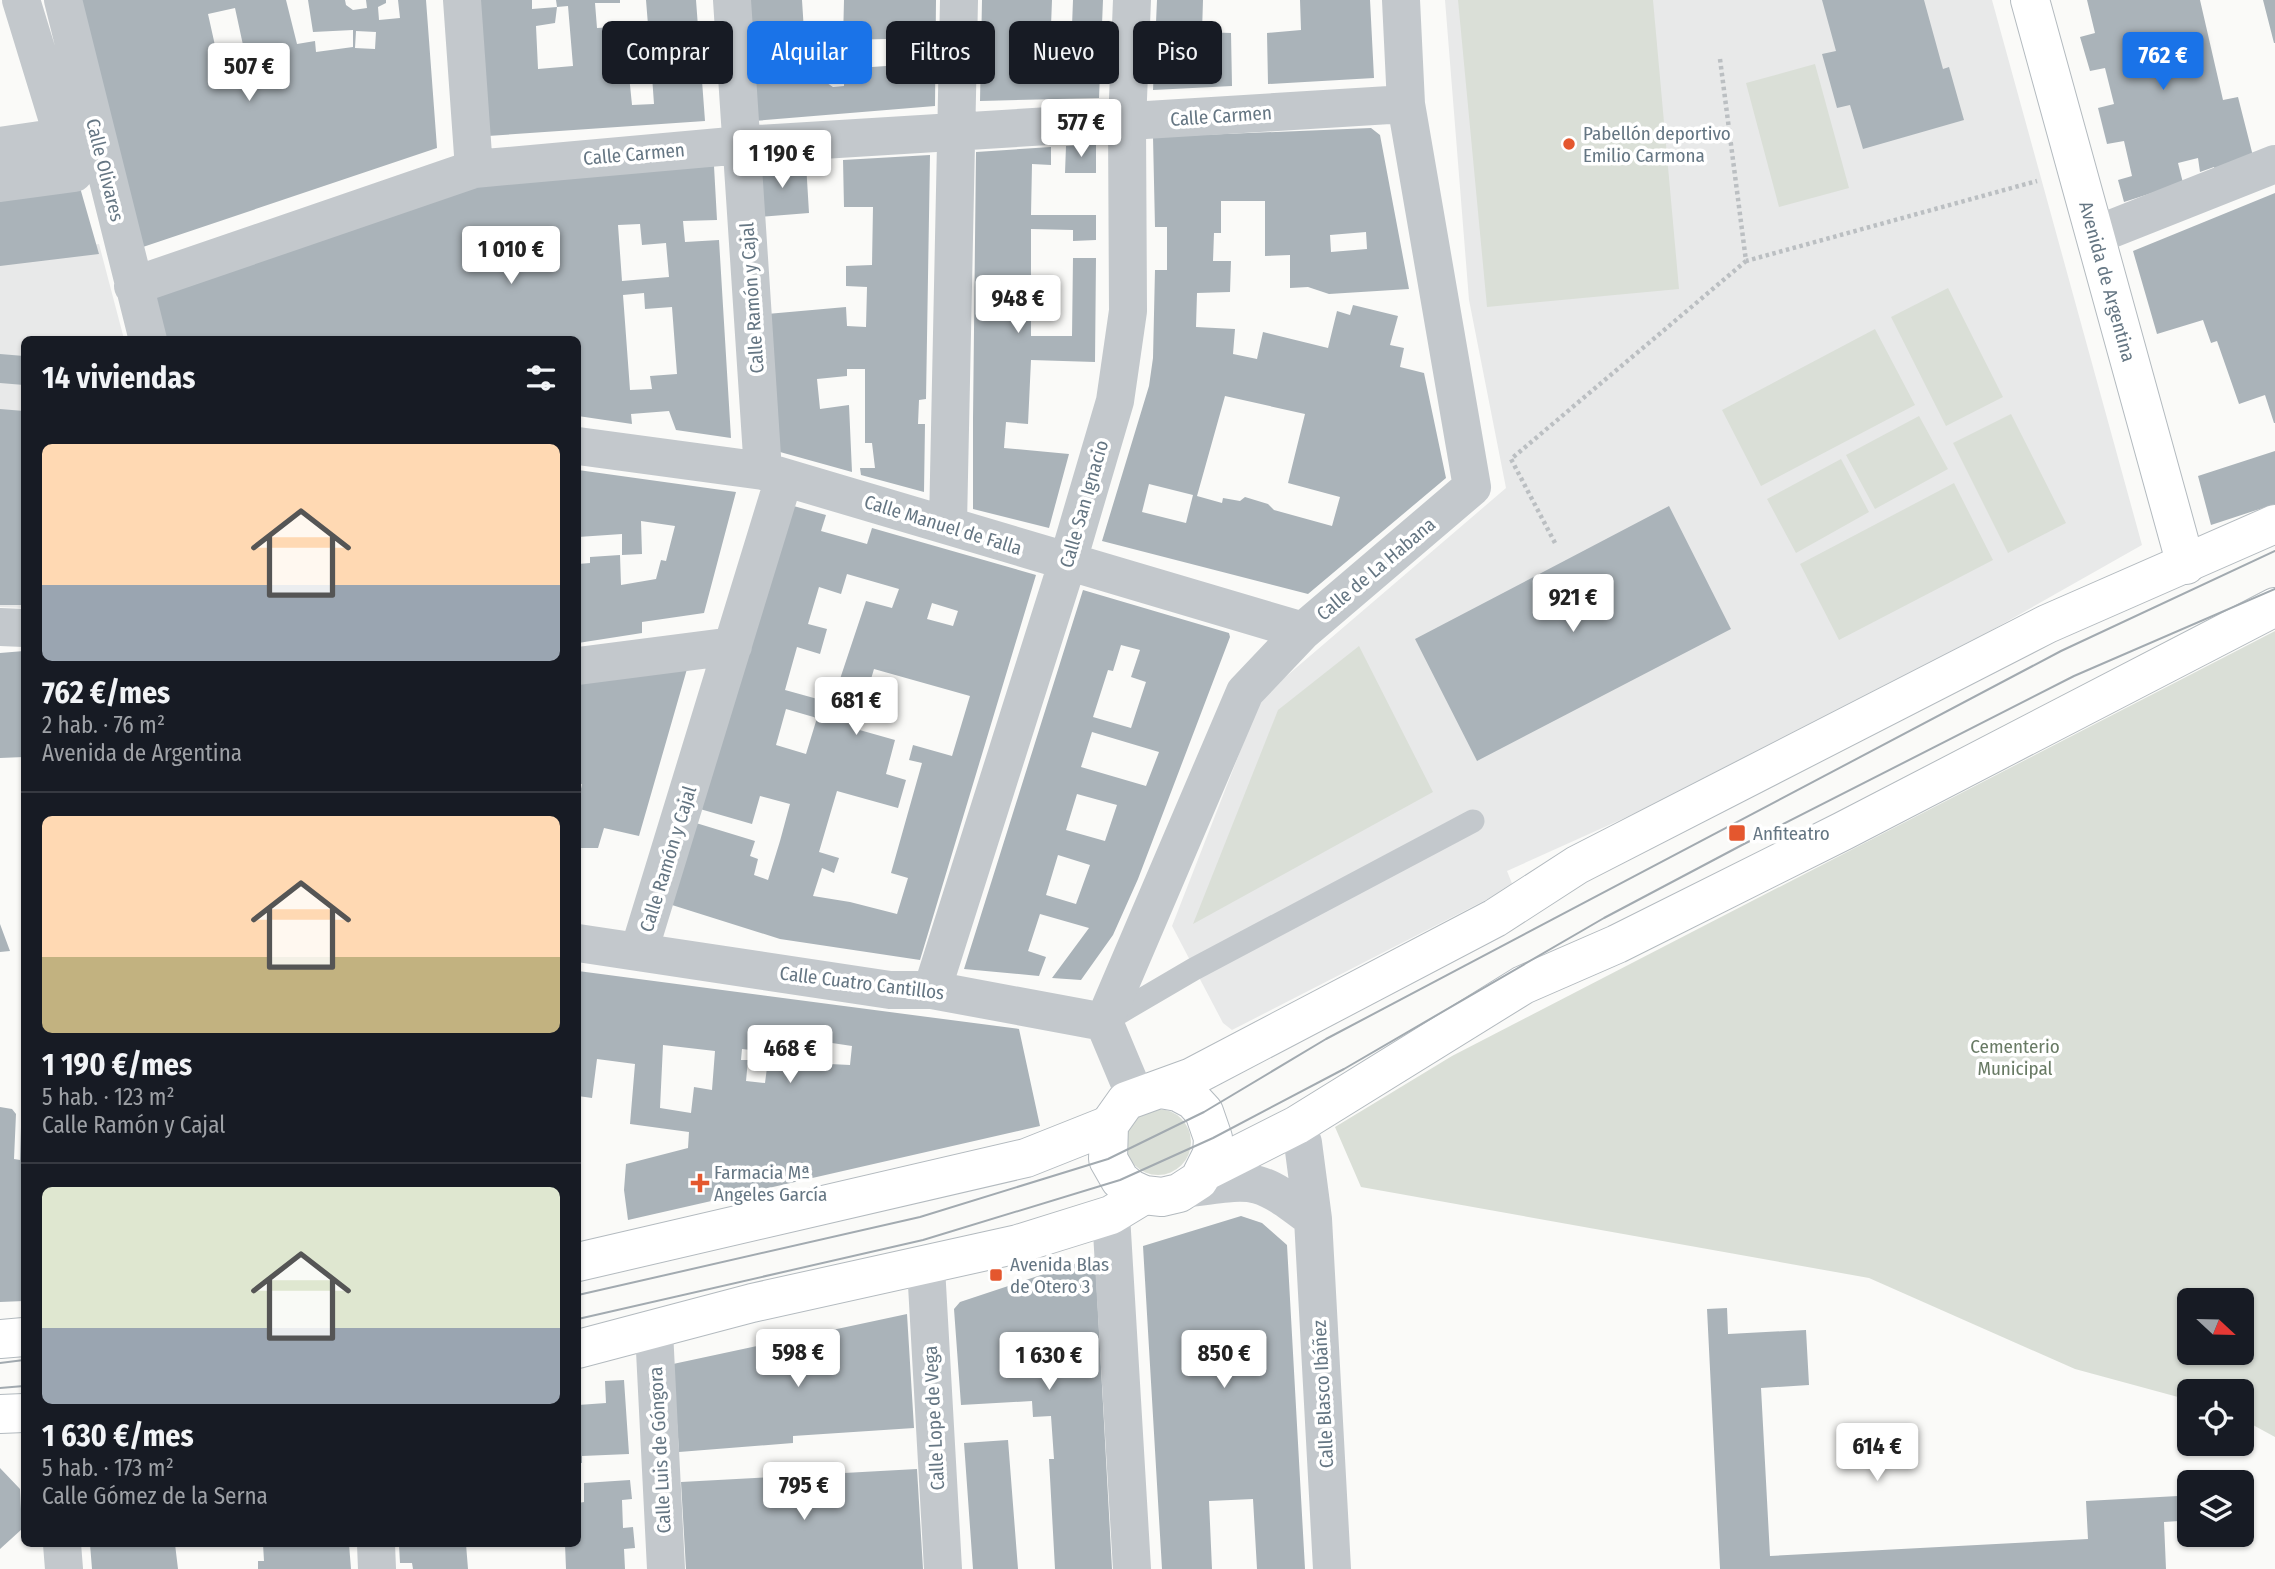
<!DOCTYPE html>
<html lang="es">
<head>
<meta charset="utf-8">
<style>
	body { margin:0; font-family:"Fira Sans Condensed",sans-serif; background:#20242c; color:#f1f3f6; height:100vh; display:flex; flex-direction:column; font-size:26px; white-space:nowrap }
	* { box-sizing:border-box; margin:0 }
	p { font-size:23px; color:#9ea1a6 }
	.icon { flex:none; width:38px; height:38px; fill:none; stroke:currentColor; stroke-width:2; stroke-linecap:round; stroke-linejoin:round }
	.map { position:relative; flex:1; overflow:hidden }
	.sheet { position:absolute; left:21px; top:336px; width:560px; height:1211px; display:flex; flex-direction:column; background:#171b24; border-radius:10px; box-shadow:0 2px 5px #0004 }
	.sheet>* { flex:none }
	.banner { position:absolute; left:602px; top:21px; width:665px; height:63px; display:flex; gap:14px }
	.needle { width:46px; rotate:112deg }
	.controls { position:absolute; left:2177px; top:1288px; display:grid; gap:14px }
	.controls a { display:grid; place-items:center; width:77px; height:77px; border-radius:10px; background:#171b24; box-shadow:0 2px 5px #0004; font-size:35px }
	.price { position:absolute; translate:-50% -60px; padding:0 16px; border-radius:7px; background:#fff; color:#222; font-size:23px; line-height:46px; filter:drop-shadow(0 2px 4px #0008) }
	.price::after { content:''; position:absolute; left:50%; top:42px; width:21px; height:16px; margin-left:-10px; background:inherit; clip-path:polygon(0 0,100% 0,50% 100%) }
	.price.active { background:#1a73e8; color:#fff }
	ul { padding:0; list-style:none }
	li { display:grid; align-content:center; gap:14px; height:371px; padding:0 21px }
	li+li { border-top:2px solid #363941 }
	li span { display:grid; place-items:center; height:217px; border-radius:10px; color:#555 }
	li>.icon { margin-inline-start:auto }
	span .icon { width:126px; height:126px; fill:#fffc; stroke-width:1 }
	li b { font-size:30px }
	h2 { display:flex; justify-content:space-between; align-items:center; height:84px; padding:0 21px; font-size:30px }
	.pill { padding:0 24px; border-radius:10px; background:#171b24; box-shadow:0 2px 5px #0004; font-size:24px; line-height:63px }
	.pill.active { background:#1a73e8; color:#fff }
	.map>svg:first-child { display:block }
</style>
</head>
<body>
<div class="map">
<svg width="2275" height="1569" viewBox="0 0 2275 1569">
	<rect width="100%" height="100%" fill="#fafaf8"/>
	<path fill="#e8e9e9" d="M1445,0H1992L2142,545L1798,740L1507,871L1513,886L1232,1030L1223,1023L1172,926L1261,698L1506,488L1469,300Z
		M99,244L124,339L24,340V608L0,607V259Z"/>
	<path fill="#dadfd7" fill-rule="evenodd" d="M1458,0H1653L1679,289L1487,307Z
		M1815,64L1849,188L1779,207L1746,83Z
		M1948,288L2003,397L1946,426L1891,317Z
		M1875,329L1915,405L1761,486L1722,410Z
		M2011,414L2066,523L2008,553L1953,443Z
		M1919,416L1948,469L1875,509L1846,455Z
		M1841,459L1869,512L1796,553L1767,499Z
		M1954,483L1993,560L1839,640L1800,564Z
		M2275,631V1437L2242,1419V1391H2189V1400L2075,1369L1869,1278L1361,1187L1335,1127L1452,1056ZM2189,1300H2242V1353H2189Z
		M1359,646L1433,792L1193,924L1278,710Z
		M1125 1142a33 33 0 1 1 66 0a33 33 0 1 1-66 0Z"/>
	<path fill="#aab3b9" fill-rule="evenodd" d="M69,0H286L297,44L315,41L316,52L353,47V30L313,32L308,0H345L346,5L353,10L367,8L366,0H386V3L378,7L379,20L400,18L398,0H426L437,148L134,250ZM235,8L243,45L216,50L208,14ZM356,31L376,32L375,49L355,48Z
		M477,0H532V9L557,7L556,0H620V3H595L597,28L648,25L646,0H696L705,121L488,136ZM568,6L573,66L538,69L536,26L555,23L557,7ZM650,48L654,104L632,105L629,75L605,77L603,52Z
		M746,0H802L805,47L844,45L843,62L815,64L816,68H823L824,81L833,87L844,86V69L886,66V39L843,40L844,0H936L935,106L754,121Z
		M982,0H1052L1051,26H1072L1073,0H1103L1099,98L980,101Z
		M1157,0H1203L1202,32L1231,33L1232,86L1153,90Z
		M1300,0H1370L1374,78L1268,84L1267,33L1301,30Z
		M1822,0H1924L1943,69L1949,67L1964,120L1863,149L1850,105L1837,108L1822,54L1836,51Z
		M2087,0H2200L2223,100L2238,97L2254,160L2216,173L2214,167L2200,172L2198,158L2178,163L2183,183L2124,202L2118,180L2132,176L2124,141L2107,144L2098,108L2114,104L2105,68L2090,71L2080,37L2095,33Z
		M2263,0H2275V43H2274Z
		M1371,128L1380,135L1409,289L1329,294L1308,287L1290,288V255L1265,256V201H1221V233H1214L1213,261H1231L1230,292L1197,293L1196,327L1235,329L1233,354L1257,359L1263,332L1328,348L1337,311L1350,315L1353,305L1398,316L1390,345L1404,348L1400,367L1424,373L1446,478L1308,594L1102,541L1149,386L1153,358L1155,270H1167V227H1155L1153,137ZM1366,232L1367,249L1331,252L1330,235ZM1225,396L1305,414L1288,483L1340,497L1332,526L1274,510L1268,504L1245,497L1240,501L1223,498L1222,503L1197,496ZM1149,484L1193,495L1186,523L1142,512Z
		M1096,144V173H1065L1066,146Z
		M1051,147V165L1032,164L1031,215H1096V240L1073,241V230L1031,229V336H1072L1073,258H1096L1095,362L1031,360L1028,424L1006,422L1004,448L1069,454L1049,528L973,509V419L976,152Z
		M930,155L926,399L919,400L918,424H925L924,492L861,475L860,468H875L872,443H865V369H847V376L817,379L820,409L849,405L852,472L780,452L767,314L846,307L847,326L866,327L867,287L846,286V266L872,265L873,207H844L843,160Z
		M806,163L809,213L760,217L755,166Z
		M714,166L717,220L683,221L685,242L719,240L731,438L676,430L669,411L631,414L632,424L578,416V340H167L152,297L471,184ZM640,224L642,245L666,243L669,277L622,281L618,225ZM644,293L645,309L672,307L677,374L650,376L652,389L630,390L623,295Z
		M77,177L99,254L0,266V187Z
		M2275,193V423H2274L2265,395L2239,404L2217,341L2211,343L2203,320L2157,334L2133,251Z
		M0,354L24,356V385L0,383Z
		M0,409L24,411L21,605H0Z
		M2275,451V504L2211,525L2198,476Z
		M578,470L736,492L704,613L642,622V633L578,643V564L590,563V557L620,555L621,585L656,579L661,560L666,561L675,526L641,521L642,554L622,555V534L578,537Z
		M790,505L826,515L821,531L867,544L872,528L1036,575L920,960L780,939L672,905L696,823L755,841L750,856L758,859L754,875L768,880L780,841L790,804L760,796L752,824L700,809ZM847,574L899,589L892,608L866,601L832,703L785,690L797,647L820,654L827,629L808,624L819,587L841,594ZM932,603L958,611L953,626L927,619ZM874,669L970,696L952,756L913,745L909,760L922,763L891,873L908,878L897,914L850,902L813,896L822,868L834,873L839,858L819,852L837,791L898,808L906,780L886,774L895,740L856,729ZM786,709L817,718L806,754L776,745Z
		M1669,506L1731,629L1477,761L1415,639Z
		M1083,590L1229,633L1230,637L1138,879L1113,935L1081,980L1052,978L1089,928L1040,914L1028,951L1046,957L1039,976L964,969ZM1121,645L1140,650L1131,677L1146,682L1131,728L1093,717L1108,670L1113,671ZM1092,732L1159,752L1146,786L1081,767ZM1077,794L1117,805L1105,841L1066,830ZM1058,855L1090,865L1076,904L1046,895Z
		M24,651V757L0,758V653Z
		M689,662L639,836L604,828L598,848H578V803L582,784L578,785V677Z
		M0,924L10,951L0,952Z
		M578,971L1019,1029L1040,1126L628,1220L624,1190L626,1164L688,1148L689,1132L630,1124L635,1064L597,1059L592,1098L578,1096ZM832,1043L852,1046L850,1065L830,1064ZM663,1045L715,1051L712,1090L694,1087L691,1113L660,1108ZM742,1049L769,1052L765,1083L746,1081L748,1060H741Z
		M0,1107L12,1109L16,1114L14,1159L20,1160L21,1127L24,1128V1301L0,1302Z
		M1241,1216L1262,1223L1287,1245L1305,1569H1257L1253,1499L1209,1501L1212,1569H1162L1143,1246Z
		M1095,1257L1112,1569H1055L1049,1459H1054L1051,1416L1033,1417L1032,1401L961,1405L954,1309L960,1302Z
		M1727,1308L1728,1334L1806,1330L1809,1385L1761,1388L1770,1556L2088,1539L2086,1501L2178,1496L2179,1521L2164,1522L2166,1569H1720L1707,1309Z
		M907,1314L914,1428L793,1436V1443L679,1452L673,1364Z
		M624,1380L629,1454L582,1456V1463H578V1405L606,1403L605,1381Z
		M1008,1440L1018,1569H973L964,1443Z
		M0,1468L20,1489L22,1529L0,1549Z
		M917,1469L923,1569H686L681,1482Z
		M630,1480L632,1499L622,1500L623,1528L633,1527L635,1548L624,1549L625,1569H566L565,1544H578V1503L584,1502V1483Z
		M90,1544H175L178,1569H92Z
		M263,1544H349L351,1569H258V1561H264Z
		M466,1544L468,1569H413L412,1563H400L399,1545Z"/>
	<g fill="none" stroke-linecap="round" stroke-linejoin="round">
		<g stroke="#b3babf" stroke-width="40">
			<g id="secondary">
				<path id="s1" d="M2030,0L2186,565"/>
				<path d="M1161,1089L1178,1092L1193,1100L1204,1112L1213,1138L1212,1154L1199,1180L1179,1193L1162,1197L1144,1195L1131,1189L1120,1180L1108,1159L1109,1125L1126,1101L1192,1077L1495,918L1577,865L2047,624L2275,524"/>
				<path d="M1206,1171L1297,1125L1523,985L1617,944L1843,831L2275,607"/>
				<path d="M578,1262L1026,1158L1109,1125"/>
				<path d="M0,1339L24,1337"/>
				<path d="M578,1349L752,1303L1018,1244L1111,1215L1144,1195"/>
				<path d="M0,1414L24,1413"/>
			</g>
		</g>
		<path stroke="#bbbfc2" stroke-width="4.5" stroke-dasharray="3.5 3.5" stroke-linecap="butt" d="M1720,59L1746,261L2037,181
			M1555,543L1511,459L1746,261"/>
		<path stroke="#c3c8cc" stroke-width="23" d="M1107,1020L1194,969L1473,821"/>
		<path stroke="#c3c8cc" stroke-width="38" d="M63,0L148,340
			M462,0L474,169
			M732,0L763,471
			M0,146L88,133
			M0,183L74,173L21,0
			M2096,235L2275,164
			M133,286L474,169L742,145L1406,104
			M578,446L763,471L1303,631
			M948,524L959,0
			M0,627L24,628
			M578,666L733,646
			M578,943L890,990H932L1104,1022
			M639,951L784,478
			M932,990L1067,564L1115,401L1128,311L1127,123L1132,0
			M1135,1096L1104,1022L1245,692L1303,631L1472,487L1406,104L1401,0
			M1297,1125L1303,1143L1313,1219L1332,1569
			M1190,1188C1257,1179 1258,1177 1313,1219
			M1111,1215L1132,1569
			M926,1267L943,1569
			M654,1331L666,1569
			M62,1544L64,1569
			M376,1544L377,1569"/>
		<use href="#secondary" stroke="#fff" stroke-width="38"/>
		<path stroke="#a2aab0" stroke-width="2" d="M578,1295L920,1217L1108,1159L1204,1112L1326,1039L2061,651L2275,551
			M578,1319L923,1240L1120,1180L1213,1138L1344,1069L1604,918L1742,845L2074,676L2275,589
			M0,1363L24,1360
			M0,1388L24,1386"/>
	</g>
	<g fill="#e4572e" stroke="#fff" stroke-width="2.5">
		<circle cx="1569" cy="144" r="7"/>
		<rect x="1728" y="824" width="18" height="18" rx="3.5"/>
		<path d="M696.5 1172.5h7v7h7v7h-7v7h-7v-7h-7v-7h7z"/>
		<rect x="989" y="1268" width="14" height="14" rx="3.5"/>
	</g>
	<g text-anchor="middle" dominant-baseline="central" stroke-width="7" stroke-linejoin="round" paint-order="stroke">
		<g font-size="19" fill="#657683" stroke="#fff">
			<text transform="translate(1221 116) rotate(-4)">Calle Carmen</text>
			<text transform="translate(634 154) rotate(-5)">Calle Carmen</text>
			<text transform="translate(105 170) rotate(76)">Calle Olivares</text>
			<text stroke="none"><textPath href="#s1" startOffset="292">Avenida de Argentina</textPath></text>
			<text transform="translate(752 298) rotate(-94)">Calle Ramón y Cajal</text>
			<text transform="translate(1084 504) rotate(-74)">Calle San Ignacio</text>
			<text transform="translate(943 525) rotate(17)">Calle Manuel de Falla</text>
			<text transform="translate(1376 569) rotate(-40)">Calle de La Habana</text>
			<text transform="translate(668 859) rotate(-73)">Calle Ramón y Cajal</text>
			<text transform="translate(862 983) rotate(7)">Calle Cuatro Cantillos</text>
			<text transform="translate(1323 1394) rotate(-93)">Calle Blasco Ibáñez</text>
			<text transform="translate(934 1418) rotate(-93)">Calle Lope de Vega</text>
			<text transform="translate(660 1450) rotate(-93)">Calle Luis de Góngora</text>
		</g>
		<g font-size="19" fill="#657683" stroke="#fff" text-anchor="start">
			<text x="1583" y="133">Pabellón deportivo<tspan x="1583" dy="22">Emilio Carmona</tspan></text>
			<text x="1753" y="833">Anfiteatro</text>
			<text x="714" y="1172">Farmacia Mª<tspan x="714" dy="22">Angeles García</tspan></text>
			<text x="1010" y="1264">Avenida Blas<tspan x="1010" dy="22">de Otero 3</tspan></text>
		</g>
		<g font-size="19" fill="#687a64" stroke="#fff">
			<text x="2015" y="1046">Cementerio<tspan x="2015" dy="22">Municipal</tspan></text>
		</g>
	</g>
</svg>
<div class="controls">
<a><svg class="needle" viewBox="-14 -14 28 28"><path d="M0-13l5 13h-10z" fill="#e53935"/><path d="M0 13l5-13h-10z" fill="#9ea1a6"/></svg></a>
<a><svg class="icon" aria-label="locate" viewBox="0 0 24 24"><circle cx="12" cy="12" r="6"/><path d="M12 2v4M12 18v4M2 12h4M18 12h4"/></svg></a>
<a><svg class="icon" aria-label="layers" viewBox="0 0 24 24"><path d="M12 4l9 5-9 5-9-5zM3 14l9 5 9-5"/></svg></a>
</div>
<b class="price active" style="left:2163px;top:92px">762 €</b>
<b class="price" style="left:249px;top:103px">507 €</b>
<b class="price" style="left:1081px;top:159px">577 €</b>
<b class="price" style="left:782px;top:190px">1 190 €</b>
<b class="price" style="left:511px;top:286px">1 010 €</b>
<b class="price" style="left:1018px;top:335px">948 €</b>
<b class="price" style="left:1573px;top:634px">921 €</b>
<b class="price" style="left:856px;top:737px">681 €</b>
<b class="price" style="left:790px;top:1085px">468 €</b>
<b class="price" style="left:798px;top:1389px">598 €</b>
<b class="price" style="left:1224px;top:1390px">850 €</b>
<b class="price" style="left:1049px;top:1392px">1 630 €</b>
<b class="price" style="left:1877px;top:1483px">614 €</b>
<b class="price" style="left:804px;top:1522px">795 €</b>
<div class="banner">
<a class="pill">Comprar</a>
<a class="pill active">Alquilar</a>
<a class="pill">Filtros</a>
<a class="pill">Nuevo</a>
<a class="pill">Piso</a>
</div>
<section class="sheet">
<h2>14 viviendas<svg class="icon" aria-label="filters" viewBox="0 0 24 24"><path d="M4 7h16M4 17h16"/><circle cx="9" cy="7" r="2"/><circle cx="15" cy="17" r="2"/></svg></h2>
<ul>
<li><span style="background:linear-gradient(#ffd9b3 65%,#9aa5b1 0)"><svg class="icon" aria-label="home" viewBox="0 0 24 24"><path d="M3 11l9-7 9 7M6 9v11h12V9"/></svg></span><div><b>762 €/mes</b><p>2 hab. · 76 m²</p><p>Avenida de Argentina</p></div></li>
<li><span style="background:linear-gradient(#ffd9b3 65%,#c2b280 0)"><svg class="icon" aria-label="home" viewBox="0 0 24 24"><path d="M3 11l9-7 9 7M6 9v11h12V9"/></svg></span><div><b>1 190 €/mes</b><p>5 hab. · 123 m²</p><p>Calle Ramón y Cajal</p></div></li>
<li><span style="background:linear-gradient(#dfe7d0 65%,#9aa5b1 0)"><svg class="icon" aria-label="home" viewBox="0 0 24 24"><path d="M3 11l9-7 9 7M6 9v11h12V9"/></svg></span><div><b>1 630 €/mes</b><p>5 hab. · 173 m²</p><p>Calle Gómez de la Serna</p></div></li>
</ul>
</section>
</div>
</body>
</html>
